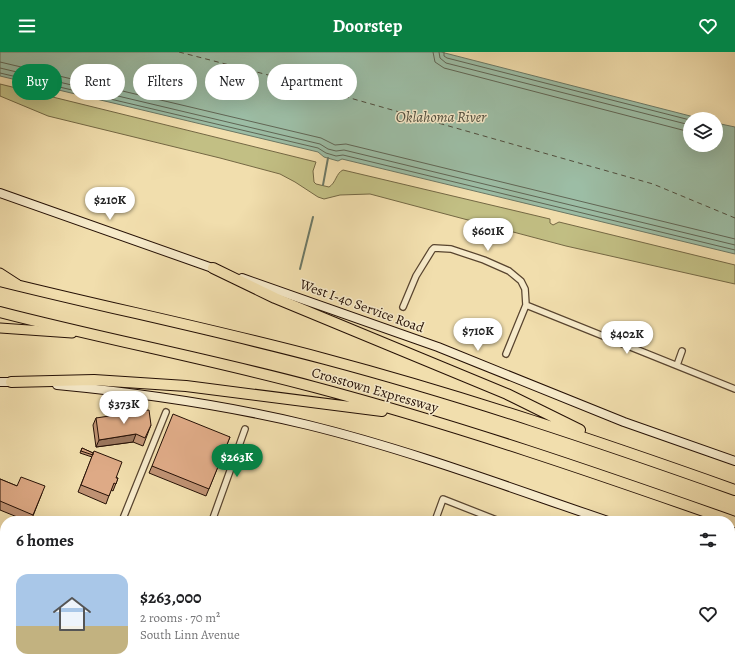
<!DOCTYPE html>
<html lang="en">
<head>
<meta charset="utf-8">
<style>
	body { margin:0; font-family:Alegreya,serif; background:#f2f2f2; color:#202124; height:100vh; display:flex; flex-direction:column; font-size:15px; white-space:nowrap }
	* { box-sizing:border-box; margin:0 }
	p { font-size:13px; color:#757577 }
	.icon { flex:none; width:22px; height:22px; fill:none; stroke:currentColor; stroke-width:2; stroke-linecap:round; stroke-linejoin:round }
	.map { position:relative; flex:1; overflow:hidden }
	.panel { position:absolute; left:0px; top:464px; width:735px; height:156px; display:flex; flex-direction:column; background:#fff; border-radius:16px 16px 0 0; box-shadow:0 4px 16px #0002 }
	.panel>* { flex:none }
	.guide { position:absolute; left:12px; top:12px; width:400px; height:36px; display:flex; gap:8px }
	.controls { position:absolute; left:683px; top:60px; display:grid; gap:8px }
	.controls a { display:grid; place-items:center; width:40px; height:40px; border-radius:50%; background:#fff; box-shadow:0 4px 16px #0002; font-size:20px }
	.price { position:absolute; translate:-50% -34px; padding:0 9px; border-radius:14px; background:#fff; color:#222; font-size:13px; line-height:26px; filter:drop-shadow(0 1px 2px #0008) }
	.price::after { content:''; position:absolute; left:50%; top:24px; width:12px; height:9px; margin-left:-6px; background:inherit; clip-path:polygon(0 0,100% 0,50% 100%) }
	.price.selected { background:#0b8043; color:#fff }
	ul { padding:0; list-style:none }
	li { display:flex; align-items:center; gap:12px; height:100px; padding:0 16px }
	li+li { border-top:1px solid #e0e0e0 }
	li span { display:grid; place-items:center; flex:none; width:112px; height:80px; border-radius:12px; color:#555 }
	li>.icon { margin-inline-start:auto }
	span .icon { width:48px; height:48px; fill:#fffc; stroke-width:1 }
	li b { font-size:17px }
	h2 { display:flex; justify-content:space-between; align-items:center; height:48px; padding:0 16px; font-size:17px }
	.pill { padding:0 14px; border-radius:18px; background:#fff; box-shadow:0 4px 16px #0002; font-size:14px; line-height:36px }
	.pill.selected { background:#0b8043; color:#fff }
	header { display:flex; justify-content:space-between; align-items:center; height:52px; padding:0 16px; background:#0b8043; color:#fff; font-size:18px; font-weight:700 }
	.map>svg:first-child { display:block }
</style>
</head>
<body>
<header><svg class="icon" aria-label="menu" viewBox="0 0 24 24"><path d="M4 6h16M4 12h16M4 18h16"/></svg>Doorstep<svg class="icon" aria-label="heart" viewBox="0 0 24 24"><path d="M12 20l-8-8c-3-5 5-10 8-4 3-6 11-1 8 4z"/></svg></header>
<div class="map">
<svg width="735" height="620" viewBox="0 0 735 620">
	<rect width="100%" height="100%" fill="#f1dead"/>
	<filter id="stains"><feTurbulence type="fractalNoise" baseFrequency=".005" numOctaves="4"/><feColorMatrix values="0 0 0 0 .2 0 0 0 0 .09 0 0 0 0 .02 0 0 0 .5 -.17"/></filter>
	<radialGradient id="worn" r=".72"><stop offset=".6" stop-color="#630" stop-opacity="0"/><stop offset="1" stop-color="#630" stop-opacity=".3"/></radialGradient>
	<path fill="#c2bf84" stroke="#746844" d="M0,32L316,110L313,119L314,130L316,132L329,135C336,131 336,121 343,118L550,167V171L553,173L559,170L735,213V232L566,194L370,142L340,143L324,147L318,145L295,130L280,122L220,106L48,64L0,44Z
		M735,534V553L730,571V547Z"/>
	<path fill="#9cbda5" stroke="#6c7865" d="M0,0H441L702,67H690V93H716V71L735,75V202L342,107L338,109L324,105L318,100L0,24Z"/>
	<g fill="none" stroke-linecap="round" stroke-linejoin="round">
		<path stroke="#606655" stroke-width="1" d="M433,0L435,10L444,16L690,80
			M439,0L440,6L446,11L690,73
			M444,0V4L447,6L690,68
			M0,10L321,86L335,93L346,92L735,187
			M0,16L320,92L328,97L336,99L344,98L735,193
			M0,21L318,96L326,101L336,104L343,103L735,198"/>
		<path stroke="#6c7865" stroke-width="2" d="M323,133L328,106
			M300,217L313,165"/>
		<path stroke="#4f4d3d" stroke-width="1" stroke-dasharray="5 4" stroke-linecap="butt" d="M179,0L276,25L653,132L735,166"/>
		<g stroke="#58442f" stroke-width="8">
			<path id="street" d="M526,253L735,337
				M403,255L416,224L432,198L434,196L451,197L484,208L509,219L521,229L525,237L526,253L506,302
				M677,313L682,299
				M122,469L166,360
				M212,469L245,377
				M435,469L443,447L499,469
				M377,615L393,620
				M570,615V620
				M62,620L64,615
				M152,620L154,615"/>
		</g>
		<g stroke="#251005" stroke-width="10">
			<path id="secondary" d="M0,141L218,218
				M242,226L438,295L624,370L735,409
				M0,330H15
				M57,333C141,341 225,353 308,373C410,398 508,435 608,469
				M730,511L735,512
				M730,536L735,523
				M730,583L735,571
				M697,620L699,615
				M714,620L716,615"/>
		</g>
		<g stroke="#251005" stroke-width="11">
			<path id="primary" d="M0,221L17,232
				M0,276L72,281
				M0,574L4,564
				M0,580L5,582
				M87,615L99,620
				M132,615L145,620"/>
		</g>
		<g stroke="#251005" stroke-width="12">
			<path id="highway" d="M213,216L275,246L507,342L580,378
				M0,229C108,256 217,278 325,307C464,344 600,390 735,438
				M0,260C104,287 210,307 314,335C457,373 596,421 735,470
				M11,330L94,328L186,334L382,359"/>
		</g>
		<use href="#street" stroke="#f6eaca" stroke-width="5.5"/>
		<use href="#secondary" stroke="#f6eaca" stroke-width="8"/>
		<use href="#primary" stroke="#f1dead" stroke-width="9"/>
		<use href="#highway" stroke="#f1dead" stroke-width="10"/>
	</g>
	<path fill="#bf9273" stroke="#251005" d="M96,366L151,373L143,394L133,390L96,395L93,373Z
		M230,385L206,444L149,421L152,414Z
		M82,396L93,401L116,426H118L113,439L111,438L106,452L78,440L92,405L80,401Z
		M0,427L17,434L42,441L31,469H27L0,458Z
		M5,600V615H11L9,618L0,614V613Z
		M420,615H437L435,620H427L419,617Z
		M605,615H615L613,620H607L603,618Z"/>
	<path fill="#9b775e" stroke="#251005" d="M136,382L133,390L96,395L99,388Z"/>
	<path fill="#deaa86" stroke="#251005" d="M149,358L151,373L145,386L136,382L99,388L96,366Z
		M173,362L230,385L209,437L152,414Z
		M82,396L93,401V403L81,399Z
		M94,399L122,410L116,426H118L116,432L114,431L109,444L81,433Z
		M21,425L45,434L33,463L0,449V427L17,434Z
		M5,600V612L1,610Z
		M1,612L5,614V615H7L5,620H0V615Z
		M27,615H51L49,620H25Z
		M307,615H331L330,619L332,620H305Z
		M425,615H436L435,619Z
		M621,615H631L629,620H622L619,619Z"/>
	<g text-anchor="middle" dominant-baseline="central" stroke-width="3" stroke-linejoin="round" paint-order="stroke">
		<g font-size="14" fill="#251005" stroke="#f6eaca">
			<text transform="translate(362 254) rotate(20)">West I-40 Service Road</text>
			<text transform="translate(375 338) rotate(16)">Crosstown Expressway</text>
		</g>
		<g font-size="15" font-style="italic" fill="#4f4d3d" stroke="#f6eaca">
			<text x="441" y="65">Oklahoma River</text>
		</g>
	</g>
	<rect width="100%" height="100%" filter="url(#stains)"/>
	<rect width="100%" height="100%" fill="url(#worn)"/>
</svg>
<div class="controls">
<a><svg class="icon" aria-label="layers" viewBox="0 0 24 24"><path d="M12 4l9 5-9 5-9-5zM3 14l9 5 9-5"/></svg></a>
</div>
<b class="price" style="left:110px;top:169px">$210K</b>
<b class="price" style="left:488px;top:200px">$601K</b>
<b class="price" style="left:478px;top:300px">$710K</b>
<b class="price" style="left:627px;top:303px">$402K</b>
<b class="price" style="left:124px;top:373px">$373K</b>
<b class="price selected" style="left:237px;top:426px">$263K</b>
<div class="guide">
<a class="pill selected">Buy</a>
<a class="pill">Rent</a>
<a class="pill">Filters</a>
<a class="pill">New</a>
<a class="pill">Apartment</a>
</div>
<section class="panel">
<h2>6 homes<svg class="icon" aria-label="filters" viewBox="0 0 24 24"><path d="M4 7h16M4 17h16"/><circle cx="9" cy="7" r="2"/><circle cx="15" cy="17" r="2"/></svg></h2>
<ul>
<li><span style="background:linear-gradient(#a9c7e8 65%,#c2b280 0)"><svg class="icon" aria-label="home" viewBox="0 0 24 24"><path d="M3 11l9-7 9 7M6 9v11h12V9"/></svg></span><div><b>$263,000</b><p>2 rooms · 70 m²</p><p>South Linn Avenue</p></div><svg class="icon" aria-label="heart" viewBox="0 0 24 24"><path d="M12 20l-8-8c-3-5 5-10 8-4 3-6 11-1 8 4z"/></svg></li>
</ul>
</section>
</div>
</body>
</html>
